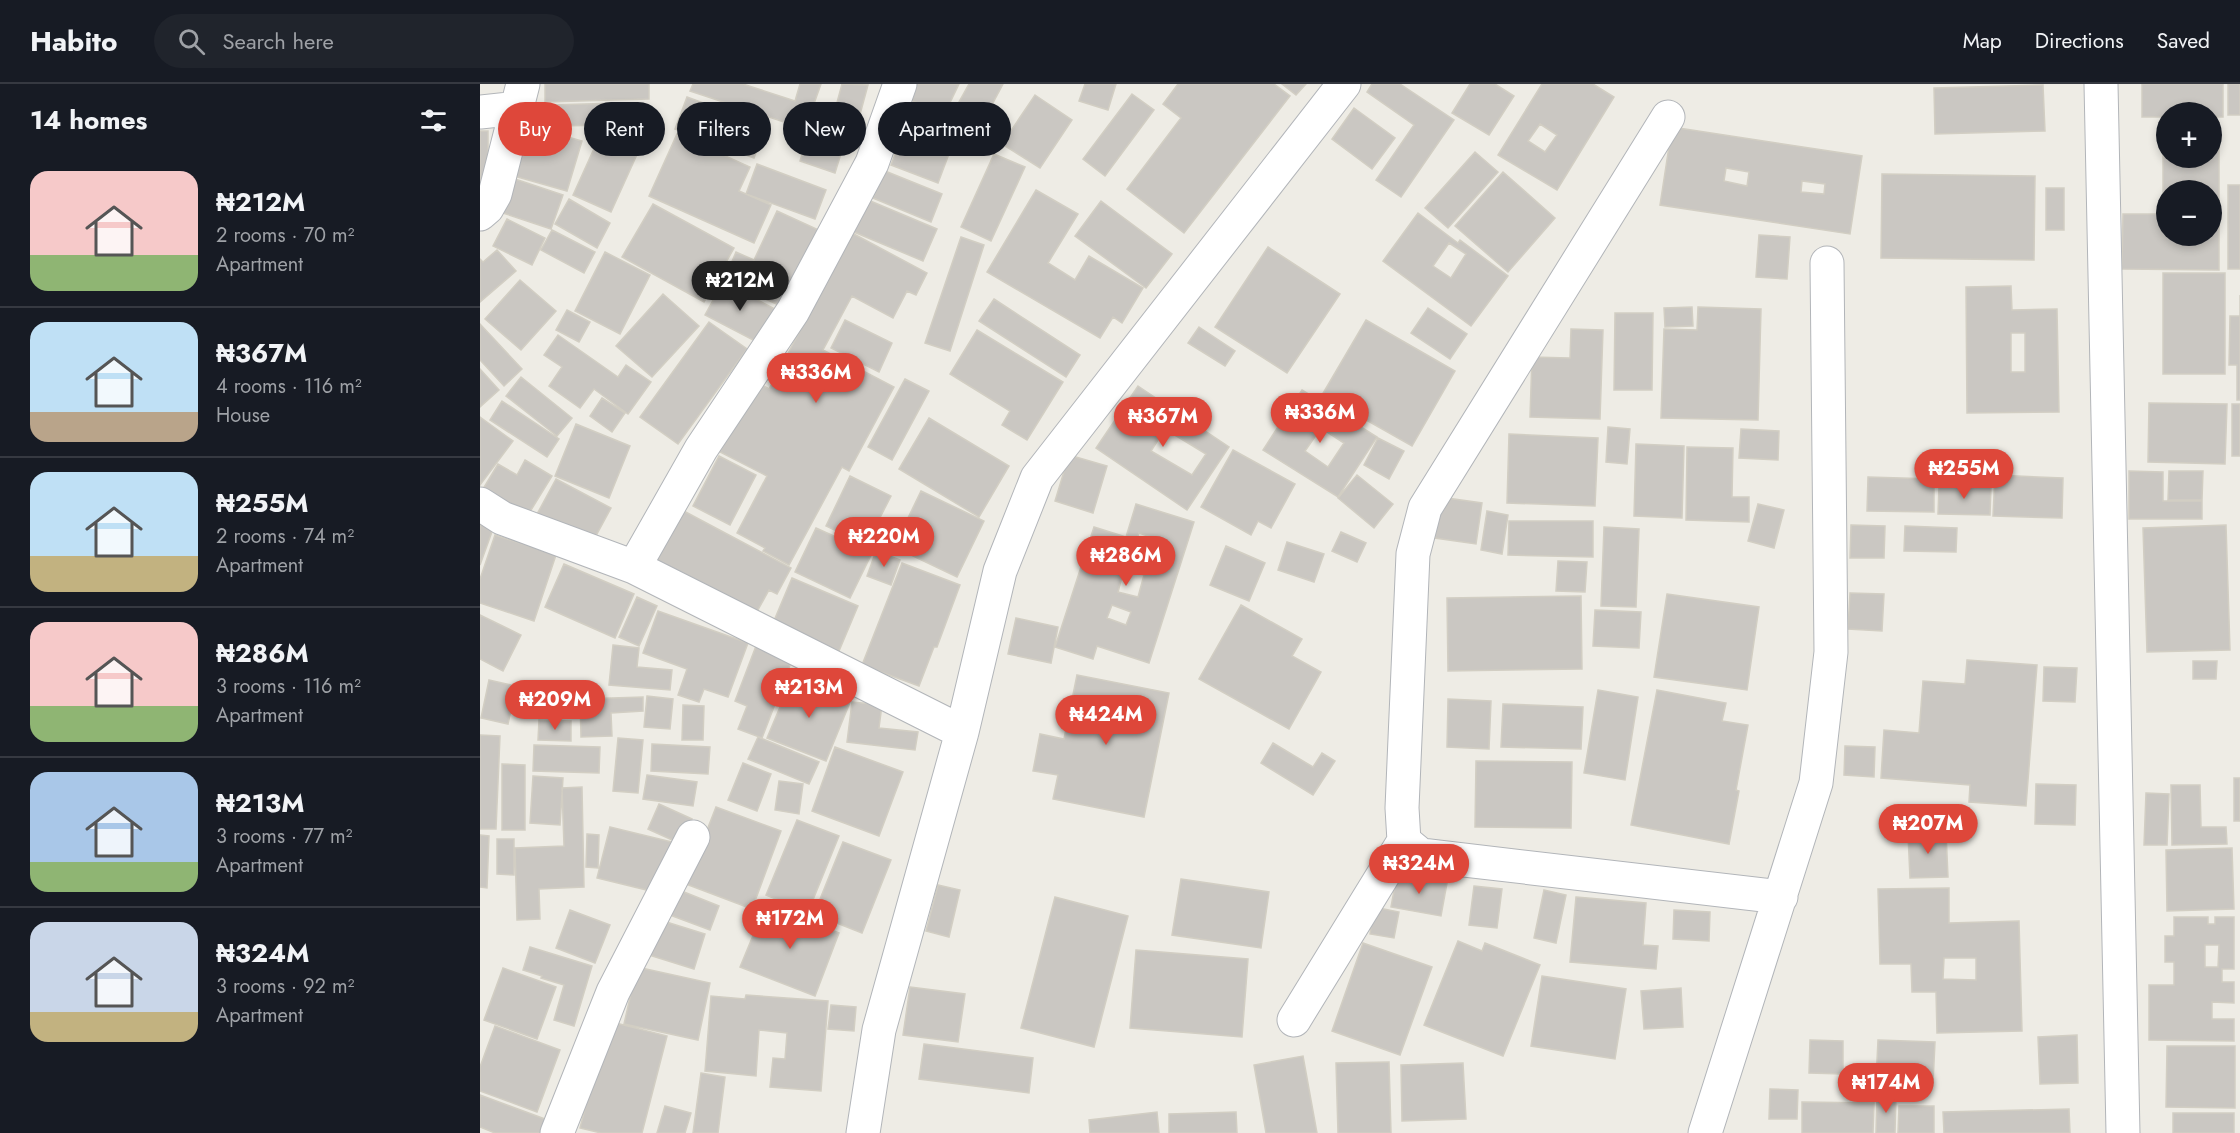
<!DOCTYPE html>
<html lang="en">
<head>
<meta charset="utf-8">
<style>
	body { margin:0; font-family:Jost,sans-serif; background:#20242c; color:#f1f3f6; height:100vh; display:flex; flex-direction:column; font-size:22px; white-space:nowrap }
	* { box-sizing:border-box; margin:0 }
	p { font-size:20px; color:#9ea1a6 }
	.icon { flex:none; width:33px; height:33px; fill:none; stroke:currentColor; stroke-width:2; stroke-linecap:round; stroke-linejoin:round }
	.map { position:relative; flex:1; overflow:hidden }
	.panel { display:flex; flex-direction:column; background:#171b24; width:480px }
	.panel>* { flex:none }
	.banner { position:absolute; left:18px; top:18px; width:570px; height:54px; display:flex; gap:12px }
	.tools { position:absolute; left:1676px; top:18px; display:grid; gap:12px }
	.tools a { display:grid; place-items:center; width:66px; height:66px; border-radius:50%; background:#171b24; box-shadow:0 3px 9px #0003; font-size:30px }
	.price { position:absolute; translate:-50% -51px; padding:0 14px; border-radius:21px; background:#de473a; color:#fff; font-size:20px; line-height:39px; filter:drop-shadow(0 2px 3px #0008) }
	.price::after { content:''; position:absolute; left:50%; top:36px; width:18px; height:14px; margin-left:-9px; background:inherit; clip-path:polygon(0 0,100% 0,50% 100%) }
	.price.active { background:#222; color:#fff }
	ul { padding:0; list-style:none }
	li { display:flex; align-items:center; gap:18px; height:150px; padding:0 30px }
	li+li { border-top:2px solid #363941 }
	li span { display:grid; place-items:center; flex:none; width:168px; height:120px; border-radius:18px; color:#555 }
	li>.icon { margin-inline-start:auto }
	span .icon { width:72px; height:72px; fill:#fffc; stroke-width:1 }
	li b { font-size:26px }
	h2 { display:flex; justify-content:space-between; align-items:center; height:72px; padding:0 30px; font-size:26px }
	.tag { padding:0 21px; border-radius:27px; background:#171b24; box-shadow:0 3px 9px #0003; font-size:21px; line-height:54px }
	.tag.active { background:#de473a; color:#fff }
	header { display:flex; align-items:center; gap:36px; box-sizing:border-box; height:84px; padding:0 30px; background:#171b24; border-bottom:2px solid #363941 }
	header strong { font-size:28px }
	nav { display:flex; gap:33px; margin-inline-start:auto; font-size:21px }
	.search { width:420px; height:54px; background:#20242c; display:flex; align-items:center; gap:15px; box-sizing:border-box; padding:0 21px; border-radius:33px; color:#9ea1a6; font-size:22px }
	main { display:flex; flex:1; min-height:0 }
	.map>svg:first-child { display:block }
</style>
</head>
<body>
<header>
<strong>Habito</strong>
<div class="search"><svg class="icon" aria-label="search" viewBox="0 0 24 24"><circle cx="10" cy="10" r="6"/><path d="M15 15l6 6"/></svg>Search here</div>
<nav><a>Map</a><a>Directions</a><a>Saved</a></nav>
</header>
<main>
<section class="panel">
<h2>14 homes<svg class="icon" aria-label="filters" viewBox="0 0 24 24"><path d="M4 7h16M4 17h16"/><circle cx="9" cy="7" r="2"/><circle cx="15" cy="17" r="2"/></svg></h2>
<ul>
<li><span style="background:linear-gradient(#f6c9c9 70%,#8fb573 0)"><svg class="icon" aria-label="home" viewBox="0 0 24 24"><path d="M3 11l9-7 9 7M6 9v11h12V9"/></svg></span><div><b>₦212M</b><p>2 rooms · 70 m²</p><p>Apartment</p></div></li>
<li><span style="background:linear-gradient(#bfe0f5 75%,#b9a48a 0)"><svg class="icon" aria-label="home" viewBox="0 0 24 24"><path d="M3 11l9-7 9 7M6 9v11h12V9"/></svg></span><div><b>₦367M</b><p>4 rooms · 116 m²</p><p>House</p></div></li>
<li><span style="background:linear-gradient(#bfe0f5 70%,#c2b280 0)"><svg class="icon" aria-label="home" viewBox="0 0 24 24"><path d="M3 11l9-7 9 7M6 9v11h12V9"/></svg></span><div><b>₦255M</b><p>2 rooms · 74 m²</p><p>Apartment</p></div></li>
<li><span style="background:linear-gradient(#f6c9c9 70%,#8fb573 0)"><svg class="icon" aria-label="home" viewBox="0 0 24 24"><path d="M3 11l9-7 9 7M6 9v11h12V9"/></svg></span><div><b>₦286M</b><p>3 rooms · 116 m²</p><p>Apartment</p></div></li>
<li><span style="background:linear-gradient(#a9c7e8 75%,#8fb573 0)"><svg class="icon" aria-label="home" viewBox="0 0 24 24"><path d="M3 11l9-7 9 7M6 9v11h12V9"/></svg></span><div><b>₦213M</b><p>3 rooms · 77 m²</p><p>Apartment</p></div></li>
<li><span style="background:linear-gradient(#c9d6e8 75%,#c2b280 0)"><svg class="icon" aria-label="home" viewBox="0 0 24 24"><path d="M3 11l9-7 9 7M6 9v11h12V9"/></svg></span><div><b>₦324M</b><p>3 rooms · 92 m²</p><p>Apartment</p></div></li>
</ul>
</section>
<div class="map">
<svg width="1760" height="1049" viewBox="0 0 1760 1049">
	<rect width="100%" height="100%" fill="#eeece5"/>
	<path fill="#cac7c2" stroke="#d2cec3" stroke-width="1.5" fill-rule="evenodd" d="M65,0H169V15L65,18Z
		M213,0H263L315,17L320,0H341L325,45L210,7Z
		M362,0L388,1L372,60L329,48L336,22L355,26Z
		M431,0H479L464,31L424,13Z
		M489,0H523L506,32L479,18Z
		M605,0H636L628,26L599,17Z
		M698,0H794L810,12L704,149L647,105L701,34L683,20Z
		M802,0H826L816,11Z
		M892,0H920L974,36L921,113L896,96L934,41L887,8Z
		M990,0H1015L1034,12L1009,51L972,29Z
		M1062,0H1113L1134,13L1077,106L1018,71ZM1060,40L1077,51L1065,68L1048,57Z
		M1662,0H1743V33H1731V28H1686V33H1662Z
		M1748,0H1760V31H1748Z
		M1563,1L1565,47L1455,50L1454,4Z
		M652,10L674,26L625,92L603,75Z
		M555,11L592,36L560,84L522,60Z
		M207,13L286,42L274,74L195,45Z
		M140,19L141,41L70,42L69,21Z
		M874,24L915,54L892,85L852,55Z
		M431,28L478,46L458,99L411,81Z
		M489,28L525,40L519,54L484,42Z
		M49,42L102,57L87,107L34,92Z
		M1192,43L1382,72L1370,150L1180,121ZM1246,84L1269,88L1267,102L1244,97ZM1322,97L1345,100L1344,110L1321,108Z
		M0,47H8V115H0Z
		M122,47L160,64L131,128L93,111Z
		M197,50L270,83L259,107L291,121L274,159L169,112Z
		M328,51L363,63L355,89L320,77Z
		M1683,60H1686V74H1731V60H1739V129H1731V106H1686V128H1683Z
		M995,68L1018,88L968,144L945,124Z
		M514,70L545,83L511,157L481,143Z
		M277,80L346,106L335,135L266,110Z
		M405,87L462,110L451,138L393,114Z
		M1023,88L1075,134L1028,188L975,142Z
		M1402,90L1555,92L1554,176L1401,174Z
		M35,95L83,111L71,145L23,129Z
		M1748,101H1760V185H1748Z
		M1566,104H1584V146H1566Z
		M556,106L598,130L568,179L595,196L609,172L663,204L642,239L633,233L620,254L507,188Z
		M89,115L130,139L117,164L75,140Z
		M388,116L457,145L443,177L374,148Z
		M621,117L692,170L666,204L595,152Z
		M173,120L254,164L224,218L142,173Z
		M297,127L341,147L305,224L244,196L256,168L274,176Z
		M938,129L978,159L980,156L1028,192L991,242L903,177ZM969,159L986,170L971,194L953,182Z
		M1643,130H1686V152H1731V131H1739V186L1642,185Z
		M27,135L65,154L52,181L13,162Z
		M72,146L115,168L104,189L61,166Z
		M372,149L447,189L436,211L427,207L413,234L372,212L343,266L414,303L369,387L362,383L309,481L283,467L285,464L257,449L287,392L240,368L277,298L289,305Z
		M1279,151L1310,153L1307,195L1276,193Z
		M481,153L504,161L470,267L445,259Z
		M788,163L860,210L807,289L735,243Z
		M17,166L36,187L0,218V175L3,178Z
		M125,168L170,191L140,250L95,227Z
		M1683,189H1745V290H1683Z
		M40,196L76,227L41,266L5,235Z
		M243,198L295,225L277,258L225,231Z
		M1531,202L1532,226L1577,225L1579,328L1487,329L1486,203ZM1531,249H1545V288H1531Z
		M183,210L219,242L172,293L136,262Z
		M1760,211V316H1757V281H1749L1750,232H1760Z
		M514,215L600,271L586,293L499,237Z
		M1212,223L1213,242L1185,243L1184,224Z
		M1218,223L1281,225L1278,336L1181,334L1184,245L1217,246Z
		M948,224L987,250L970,275L931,249Z
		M87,226L110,238L99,258L76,246Z
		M1135,229H1173L1172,306H1134Z
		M365,236L412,259L399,288L351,264Z
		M886,236L975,287L932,362L842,311Z
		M229,238L267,265L198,360L160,333Z
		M0,240L42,285L24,302L0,276Z
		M719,243L755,267L745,282L708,259Z
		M1091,245L1123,246L1120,335L1050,333L1052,273L1090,274Z
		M497,246L583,298L547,356L522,341L530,327L470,290Z
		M78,251L138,293L146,281L171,298L148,330L114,305L100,324L69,302L82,283L64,271Z
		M0,285L19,306L0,323Z
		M41,293L92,334L77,352L26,312Z
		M425,295L449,307L412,376L388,363Z
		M658,302L749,363L707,426L616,364ZM685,345L726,370L712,391L671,367Z
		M822,306L897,353L858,413L783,366ZM841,344L864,359L848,383L825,367Z
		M122,314L145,329L132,348L110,332Z
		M22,317L79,355L67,373L10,336Z
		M1669,319L1747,320L1745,380L1668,378Z
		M1752,320H1760V372H1752Z
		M0,333L33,357L0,401Z
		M449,334L529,382L499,433L419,385Z
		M96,340L150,362L129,414L75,392Z
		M1128,343L1150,345L1147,380L1126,378Z
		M1261,345L1299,347L1298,376L1259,374Z
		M1029,350L1118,354L1115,422L1027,419Z
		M898,354L924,367L909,395L884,381Z
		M1156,360L1204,362L1202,434L1154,432Z
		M1207,363L1253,364L1252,413H1269V438L1206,436Z
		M753,366L815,400L791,444L778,437L771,451L721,423Z
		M589,371L627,382L613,429L575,417Z
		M239,372L276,391L250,441L213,422Z
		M45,376L72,392L48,431L3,405L18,380L37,391Z
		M1649,387L1683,388V417H1722V435H1649Z
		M1689,387H1723L1722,416H1688Z
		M877,391L913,420L894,444L858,414Z
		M1515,391L1583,394L1582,434L1513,432Z
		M370,392L411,412L386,461L346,442Z
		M1388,393L1454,395V428L1387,427Z
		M76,395L131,424L111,461L56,432Z
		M1459,401L1511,402L1510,431L1458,430Z
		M441,407L504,437L477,493L414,463Z
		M960,413L1002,419L996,460L955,454Z
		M656,420L714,438L669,579L617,562L613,575L575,563L614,443L646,453ZM659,449L688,459L682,477L653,466ZM644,485L664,491L658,513L638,508ZM632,521L651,528L646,541L627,534Z
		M1278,420L1304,426L1294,464L1268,457Z
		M200,425L311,484L297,510L289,506L274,533L171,478Z
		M1007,427L1028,431L1022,470L1001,466Z
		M1029,437H1113V473L1028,471Z
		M0,440L13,445L0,481Z
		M1371,441L1405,442L1404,474H1370Z
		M1746,441L1750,566L1667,568L1663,444Z
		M1425,442L1477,444L1476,468L1424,467Z
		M1124,443L1159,445L1156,523L1121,522Z
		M336,444L392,469L370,514L315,488Z
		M861,448L886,459L877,478L852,467Z
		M15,451L76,471L54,537L0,519V495Z
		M807,458L844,470L834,498L798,486Z
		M746,462L785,479L769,517L730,501Z
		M396,467L420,476L411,501L387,492Z
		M1078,477L1107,478L1105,508L1076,507Z
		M422,479L480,501L457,563H454L439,602L382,581Z
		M84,480L154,510L135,554L65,523Z
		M312,494L378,522L359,567L293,539Z
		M1370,509L1404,510L1402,547L1368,545Z
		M1187,510L1279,523L1267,606L1174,593Z
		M1101,512L1102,585L968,587L967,514Z
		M157,513L177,522L159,562L139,553Z
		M761,521L822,555L812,572L841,588L809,645L719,595Z
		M1115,526L1161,528L1159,564L1113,562Z
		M178,527L268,559L248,613L224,605L219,618L198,611L207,585L163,569Z
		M0,531L41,551L23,587L0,575Z
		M536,534L578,543L571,579L528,570Z
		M133,561L159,564L157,583L192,586L190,606L129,601Z
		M276,562L312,576L282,654L258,645L267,622L255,617Z
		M1487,576L1557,581L1546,722L1489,718L1490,701L1401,694L1404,646L1439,649L1443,597L1485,600Z
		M1713,577H1737L1736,595H1713Z
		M1564,583L1597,584L1595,618L1563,617Z
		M597,591L689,609L664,733L573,715L578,691L553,687L560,650L584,655Z
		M313,592L371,616L346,677L287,654Z
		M9,596L36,602L28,640L1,634Z
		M1118,606L1158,613L1145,696L1104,689Z
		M1177,606L1246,619L1242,637L1268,641L1256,706L1259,707L1249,760L1151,741Z
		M167,612L193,615L190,645L164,643Z
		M163,613V627L131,629L132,652L101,653L100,615Z
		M968,615L1011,617L1009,665L967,663Z
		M372,618L402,621L399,644L438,648L435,666L367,658Z
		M1023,620L1103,623L1101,665L1021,663Z
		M203,621L224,622L223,656H202Z
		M59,636L91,637V657L58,656Z
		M0,651L20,652L16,745H0Z
		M278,653L339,678L329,700L268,675Z
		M138,654L163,656L158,709L133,707Z
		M793,659L833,683L842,669L855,677L833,711L781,679Z
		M172,660L230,663L228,690L171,687Z
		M54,661L120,663L119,689L53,687Z
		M1365,662L1395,663L1394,693L1364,691Z
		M355,663L423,688L399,752L332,727Z
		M996,677L1092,678L1091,744L995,743Z
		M263,679L291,690L277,727L248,716Z
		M22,680L45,681V746H22Z
		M167,691L217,698L213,722L163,715Z
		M53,692L83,694L80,741L50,739Z
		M1754,694H1760V737H1754Z
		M299,697L323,700L319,730L295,726Z
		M1556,700L1596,701L1595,741L1555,740Z
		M1691,701H1720L1721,743H1746L1747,760L1692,761Z
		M102,703L104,803L59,805L60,835L37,836L35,764L84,762L82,704Z
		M1666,709L1689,710L1687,761H1664Z
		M179,720L212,735L201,760L168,745Z
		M236,723L301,747L272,825L206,800Z
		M317,736L359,752L328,828L286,811Z
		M130,743L192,758L179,809L117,794Z
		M1466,748L1468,793L1430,794L1428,750Z
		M107,750L119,751L118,784L106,783Z
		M0,751L9,752L7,804L0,803Z
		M17,755H34V791L17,790Z
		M363,758L411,776L382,849L334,830Z
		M1752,764L1754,825L1687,827L1686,766Z
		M917,790L967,799L961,832L911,823Z
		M701,795L789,808L781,864L692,851Z
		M458,801L480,806L469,853L446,847Z
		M994,802L1022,805L1017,844L989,841Z
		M1469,804V839L1539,837L1542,947L1457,949L1456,908H1432L1431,880H1400L1398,805ZM1464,874H1496V896L1463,895Z
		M199,806L239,822L230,846L190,831Z
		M1064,806L1086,811L1076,859L1054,854Z
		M575,813L648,832L614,963L541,944Z
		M1096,813L1166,819L1163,861L1178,862L1176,885L1090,878Z
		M286,820L359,849L335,912L260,883Z
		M894,823L919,828L914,854L890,850Z
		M90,826L130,841L115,879L76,864Z
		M1194,826L1230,828L1229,857L1193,855Z
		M1694,833H1728V840H1735V833H1754V885H1742V898H1754V919L1732,918V935H1754V957L1669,956V901H1694V878H1685V852H1694ZM1725,861H1739L1738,883H1725Z
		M180,836L225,850L214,885L169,871Z
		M978,857L1002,867L1005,859L1060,881L1023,972L944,941Z
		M883,859L952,883L920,971L852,947Z
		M50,863L112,882L94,942L74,936L84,901L61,894L62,892L43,886Z
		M656,866L768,875L762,953L650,944Z
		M157,883L230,899L218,956L144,940Z
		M23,884L76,903L57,955L4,936Z
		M1062,892L1146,905L1135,975L1051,962Z
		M430,903L485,910L478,958L423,951Z
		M1201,904L1203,943L1164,945L1161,907Z
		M266,911L348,917L341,1007L290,1003L293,974L305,975L307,949L279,946L276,992L225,987L231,912L265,915Z
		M351,921L376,923L374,947L348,945Z
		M128,937L187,952L162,1049H121L100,1044Z
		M15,942L80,966L57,1028L0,1007V983Z
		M1597,951L1598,999L1560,1000L1558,953Z
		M1330,956L1363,957V990L1329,989Z
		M1398,956L1455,958L1453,999L1396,997Z
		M444,960L553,974L549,1009L439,995Z
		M1687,962H1755V1024L1686,1023Z
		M823,972L837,1049H786L774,981Z
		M909,978L911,1049H858L856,979Z
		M983,979L986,1035L922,1037L921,981Z
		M221,989L245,993L238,1049H213Z
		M1290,1005L1318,1006L1317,1035H1289Z
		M1397,1010H1416L1415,1049H1396Z
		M0,1011L65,1035L60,1049H15L0,1043Z
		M1322,1018L1394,1019L1393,1049H1322Z
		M185,1022L211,1029L205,1049H177Z
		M1419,1022H1454V1049H1418Z
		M1589,1025L1590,1049H1464L1463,1028Z
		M677,1028L679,1049H610L609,1036Z
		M756,1028L757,1049H689V1030Z
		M1693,1029H1754V1049H1693Z"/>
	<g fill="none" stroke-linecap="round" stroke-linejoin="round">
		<g stroke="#b2b5b9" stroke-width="35">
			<path id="street" d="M1621,0L1643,1049
				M0,28L38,24
				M1188,33L945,424L933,470L922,724L924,757L941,771L1301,813
				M0,130L7,124L15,110L43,0
				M0,420L22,434L154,483L482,648
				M154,483L221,365L313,227L392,79L420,0
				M814,936L924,757
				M77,1049L133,908L213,753
				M383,1049L399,946L482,648L520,487L557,394L864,0
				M1225,1049L1336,699L1351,568L1347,179"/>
		</g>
		<use href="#street" stroke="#fff" stroke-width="33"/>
	</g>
</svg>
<div class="tools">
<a>+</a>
<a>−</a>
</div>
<b class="price active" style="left:260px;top:228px">₦212M</b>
<b class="price" style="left:336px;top:320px">₦336M</b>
<b class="price" style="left:840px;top:360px">₦336M</b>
<b class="price" style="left:683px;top:364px">₦367M</b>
<b class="price" style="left:1484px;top:416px">₦255M</b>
<b class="price" style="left:404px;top:484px">₦220M</b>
<b class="price" style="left:646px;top:503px">₦286M</b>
<b class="price" style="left:329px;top:635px">₦213M</b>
<b class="price" style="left:75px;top:647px">₦209M</b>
<b class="price" style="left:626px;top:662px">₦424M</b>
<b class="price" style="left:1448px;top:771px">₦207M</b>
<b class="price" style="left:939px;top:811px">₦324M</b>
<b class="price" style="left:310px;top:866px">₦172M</b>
<b class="price" style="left:1406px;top:1030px">₦174M</b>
<div class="banner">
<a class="tag active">Buy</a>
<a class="tag">Rent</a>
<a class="tag">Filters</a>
<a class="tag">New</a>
<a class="tag">Apartment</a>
</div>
</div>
</main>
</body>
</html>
